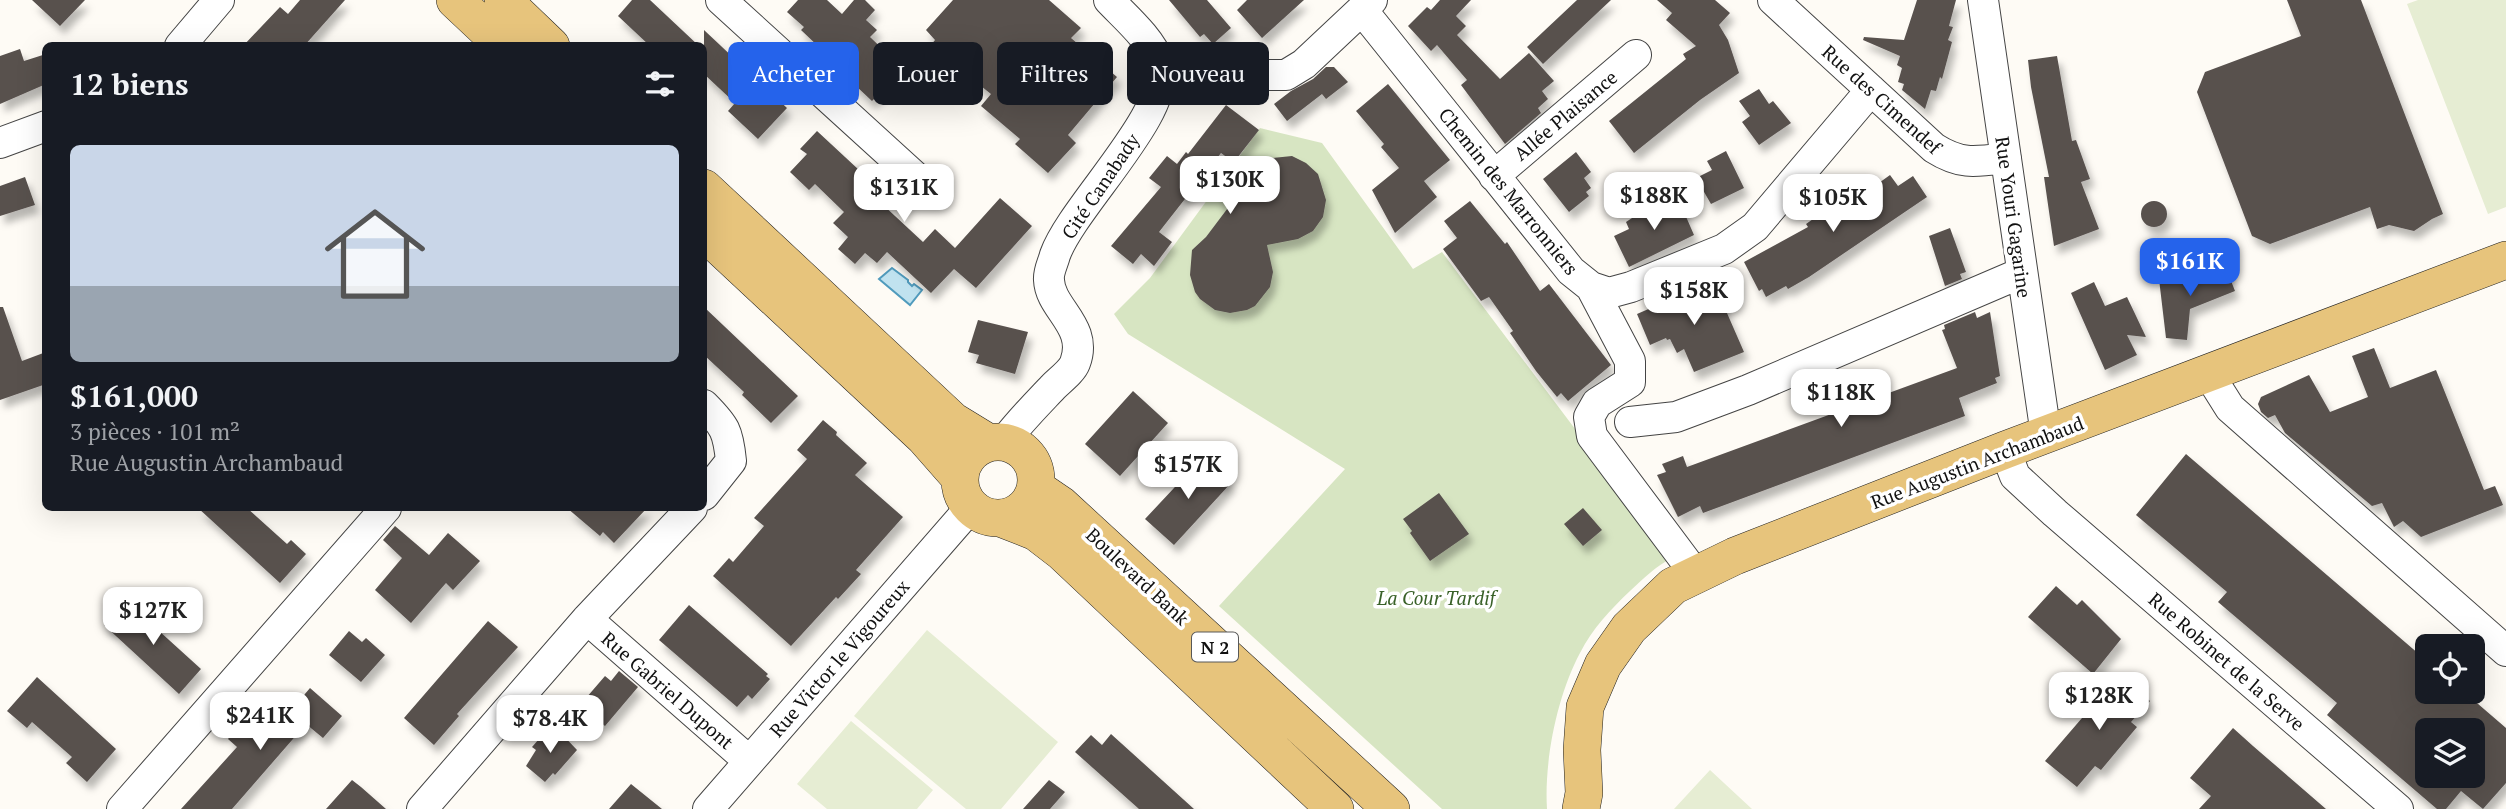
<!DOCTYPE html>
<html lang="fr">
<head>
<meta charset="utf-8">
<style>
	body { margin:0; font-family:"PT Serif",serif; background:#20242c; color:#f1f3f6; height:100vh; display:flex; flex-direction:column; font-size:26px; white-space:nowrap }
	* { box-sizing:border-box; margin:0 }
	p { font-size:23px; color:#9ea1a6 }
	.icon { flex:none; width:38px; height:38px; fill:none; stroke:currentColor; stroke-width:2; stroke-linecap:round; stroke-linejoin:round }
	.map { position:relative; flex:1; overflow:hidden }
	.drawer { position:absolute; left:42px; top:42px; width:665px; height:469px; display:flex; flex-direction:column; background:#171b24; border-radius:10px; box-shadow:0 7px 28px #0002 }
	.drawer>* { flex:none }
	.hud { position:absolute; left:728px; top:42px; width:665px; height:63px; display:flex; gap:14px }
	.tools { position:absolute; left:2415px; top:634px; display:grid; gap:14px }
	.tools a { display:grid; place-items:center; width:70px; height:70px; border-radius:10px; background:#171b24; box-shadow:0 7px 28px #0002; font-size:35px }
	.price { position:absolute; translate:-50% -60px; padding:0 16px; border-radius:14px; background:#fff; color:#222; font-size:23px; line-height:46px; filter:drop-shadow(0 2px 4px #0008) }
	.price::after { content:''; position:absolute; left:50%; top:42px; width:21px; height:16px; margin-left:-10px; background:inherit; clip-path:polygon(0 0,100% 0,50% 100%) }
	.price.current { background:#2563eb; color:#fff }
	ul { padding:0; list-style:none }
	li { display:grid; align-content:center; gap:14px; height:371px; padding:0 28px }
	li+li { border-top:2px solid #363941 }
	li span { display:grid; place-items:center; height:217px; border-radius:10px; color:#555 }
	li>.icon { margin-inline-start:auto }
	span .icon { width:126px; height:126px; fill:#fffc; stroke-width:1 }
	li b { font-size:30px }
	h2 { display:flex; justify-content:space-between; align-items:center; height:84px; padding:0 28px; font-size:30px }
	.pill { padding:0 24px; border-radius:10px; background:#171b24; box-shadow:0 7px 28px #0002; font-size:24px; line-height:63px }
	.pill.current { background:#2563eb; color:#fff }
	.map>svg:first-child { display:block }
</style>
</head>
<body>
<div class="map">
<svg width="2506" height="809" viewBox="0 0 2506 809">
	<defs>
		<filter id="shadow"><feDropShadow dx="4.5" dy="8" stdDeviation="3.5" flood-color="#0004"/></filter>
	</defs>
	<rect width="100%" height="100%" fill="#fefbf5"/>
	<path fill="#d7e5c2" d="M1260,128L1322,143L1413,269L1442,252L1672,558C1656,566 1644,578 1630,591C1611,609 1592,629 1580,653C1557,696 1544,761 1547,809H1442L1219,606L1345,469L1128,334L1114,314L1150,278Z"/>
	<path fill="#e6edd3" d="M2418,0H2506V207L2488,214L2407,4Z
		M927,630L1058,742L1001,809H966L854,716Z
		M851,721L933,790L917,809H827L797,784Z
		M1710,770L1752,809H1674Z"/>
	<path fill="#c0e2ef" stroke="#509bbd" stroke-width="2" d="M892,268L908,280V282L912,286L914,284L922,290L910,305L879,279Z"/>
	<path fill="#58514e" fill-rule="evenodd" filter="url(#shadow)" d="M32,0H85L60,26Z
		M300,0H345L304,46H243L280,7L288,14Z
		M632,0H650L699,46H650L618,16Z
		M798,0H827L842,14L854,0H865L875,10L866,20L877,30L870,37L893,59L882,71L893,80L872,101L839,70L841,68L801,30L804,27L787,12Z
		M953,0H1049L1081,28L1071,38L1117,77L1068,135L1076,143L1048,173L1015,144L1020,139L981,106L991,94L952,63L946,70L926,51L935,40L926,30Z
		M1169,0H1207L1231,28L1213,44L1204,34L1200,37Z
		M1247,0H1304L1262,38L1237,10Z
		M1440,0H1471L1456,16L1466,26L1457,35L1500,79L1529,53L1554,81L1542,91L1548,99L1538,108L1541,113L1505,144L1461,85L1467,80L1437,45L1431,51L1408,26L1427,7L1431,10Z
		M1577,0H1611L1543,64L1527,47Z
		M1657,0H1715L1730,13L1719,25L1728,40L1739,73L1700,100L1634,153L1609,121L1686,59L1683,54L1696,46L1666,20L1672,13Z
		M1917,0H1956L1949,26L1953,27L1948,40L1952,42L1942,79L1940,77L1936,91L1931,90L1925,109L1902,90L1904,84L1898,82L1902,68L1897,65L1900,56L1863,40L1864,37L1904,40Z
		M2287,0H2361L2443,214L2432,219L2414,231L2389,225L2377,229L2370,207L2270,244L2252,236L2197,92L2205,72L2301,36Z
		M704,30L787,108L758,139L728,111L735,103L704,74Z
		M20,49L24,61L46,54V84L0,104V56Z
		M2057,56L2072,141L2076,140L2090,179L2081,182L2099,229L2054,246L2044,177H2049L2031,87L2028,60Z
		M1326,67H1334L1348,82L1326,99L1322,94L1287,121L1274,104L1291,91L1313,79Z
		M1388,84L1450,160L1424,181L1437,197L1395,233L1372,190L1399,168L1381,147L1384,144L1356,111Z
		M1759,89L1769,104L1773,101L1791,123L1759,145L1742,122L1750,116L1739,101Z
		M1226,105L1259,130L1234,162L1292,156L1306,163L1318,174L1326,200L1323,217L1313,231L1298,239L1267,245L1273,272L1270,287L1255,306L1247,310L1230,313L1215,310L1200,299L1195,292L1190,275L1192,250L1206,237L1252,176L1221,153L1159,232L1172,242L1154,266L1141,254L1133,264L1111,246L1161,187L1149,178L1167,156L1177,164L1186,152L1188,154Z
		M817,131L873,183L867,190L923,242L935,229L955,248L1000,198L1032,226L976,288L954,269L931,293L887,252L877,263L865,253L855,264L838,249L848,237L833,223L844,212L815,184L809,190L790,172L807,154L800,149Z
		M1726,151L1744,188L1711,204L1696,178L1712,170L1707,161Z
		M1576,152L1591,172L1584,178L1591,188L1586,192L1589,196L1569,212L1543,179Z
		M1890,175L1898,186L1913,176L1927,197L1809,277L1788,289L1786,286L1766,297L1762,289L1759,291L1744,262L1808,227L1806,224L1860,186L1865,193Z
		M25,177L35,205L0,216V186Z
		M1677,196L1694,235L1629,267L1614,236L1629,229L1626,222L1638,214Z
		M2141 214a13 13 0 1 1 26 0a13 13 0 1 1-26 0Z
		M1470,201L1505,244L1507,242L1540,291L1549,284L1611,365L1568,401L1561,393L1557,397L1536,371L1510,333L1513,331L1489,297L1481,301L1443,249L1457,238L1444,221Z
		M1950,228L1966,272L1960,274L1962,279L1945,286L1929,236Z
		M2226,268L2235,291L2190,309L2187,340L2166,338L2159,279Z
		M1713,281L1744,352L1694,372L1684,349L1677,353L1670,339L1667,340L1666,338L1650,345L1637,314Z
		M2094,282L2105,306L2127,297L2146,337L2127,335L2137,355L2105,370L2071,293Z
		M0,307H3L22,361L46,352V384L0,400Z
		M704,307L798,396L771,423L742,395L744,392L704,355Z
		M1975,312L1977,318L1990,312L2000,376L1995,378L1997,383L1959,398L1965,416L1703,513L1700,506L1678,517L1657,475L1666,472L1662,464L1683,456L1687,467L1957,368L1942,330L1945,329L1944,325Z
		M978,320L1028,332L1015,374L976,363L979,355L968,352Z
		M2374,348L2390,388L2436,370L2484,490L2495,486L2503,505L2421,537L2403,521L2394,527L2382,503L2372,506L2285,433L2275,415L2268,418L2261,412L2258,404L2261,397L2309,375L2330,412L2368,397L2352,356Z
		M1133,391L1168,423L1120,476L1085,444Z
		M823,420L837,432L836,435L867,463L855,475L903,517L856,570L861,574L838,599L836,597L791,646L713,576L729,558L733,562L764,526L754,518L807,459L797,450Z
		M2186,454L2427,661V691H2463L2506,728V783L2483,809L2461,791L2446,809H2437L2327,715L2337,703L2218,602L2227,592L2136,515ZM2427,730H2473V775H2427Z
		M1203,457L1231,483L1174,545L1145,519Z
		M1439,493L1469,534L1430,561L1410,533L1412,531L1403,519Z
		M198,508H247L287,544L291,540L306,554L280,583Z
		M567,508H647L614,543L603,532L600,536Z
		M1583,508L1602,530L1583,546L1564,524Z
		M395,526L429,555L448,533L480,561L453,590L446,583L411,623L375,590L402,558L383,540Z
		M2056,586L2077,605L2082,600L2121,639L2093,674L2028,617Z
		M126,601L201,669L179,694L104,625Z
		M689,605L768,674L766,676L770,679L752,699L748,695L737,707L659,640Z
		M488,621L518,647L457,714L459,716L434,745L404,718Z
		M349,631L362,642L366,638L385,655L361,682L329,655Z
		M619,671L638,687L605,726L580,705L605,676L611,681Z
		M2119,675L2150,701L2131,722L2137,727L2101,770L2095,766L2077,787L2045,761Z
		M37,677L116,749L87,782L66,763L72,757L32,722L27,728L7,711Z
		M310,688L342,716L323,738L306,724L232,809H181L237,747L228,739L242,722L248,727L261,712L277,727Z
		M2233,728L2253,746L2326,809H2199L2211,796L2190,778Z
		M554,729L556,732L558,730L577,750L555,775L553,773L545,782L526,766L536,750L532,747L546,731L550,734Z
		M1111,734L1194,809H1139L1075,752L1091,735L1102,745Z
		M352,780L361,787L386,809H326Z
		M1049,780L1065,792L1050,809H1023Z
		M631,784L662,809H609Z"/>
	<g fill="none" stroke-linecap="round" stroke-linejoin="round">
		<g stroke="#444" stroke-width="32">
			<path id="minor" d="M721,0L933,193
				M1773,0L1934,148C1961,165 1975,162 2006,158
				M1983,0L2046,435
				M1362,10L1571,271L1591,287L1609,293L1631,287L1724,249L1755,227L1871,90
				M180,46L219,0
				M1159,75H1286L1304,64L1372,0
				M0,143L46,126
				M1494,176L1636,55
				M1591,287L1630,361V382L1597,403L1589,417L1592,436L1696,575
				M2208,373L2230,408L2506,651
				M704,405C725,426 728,431 731,461L704,495
				M1630,422L1676,417L1748,390L2021,273
				M1004,442C1019,422 1036,405 1053,387C1060,380 1072,371 1075,363C1089,326 1050,309 1049,280C1048,272 1053,263 1055,255C1073,205 1175,110 1159,62C1150,38 1126,18 1109,0
				M2005,450L2015,476L2055,513L2398,809
				M587,619L749,761
				M122,809L386,508
				M422,809L587,619L692,508
				M708,809L971,507"/>
		</g>
		<g stroke="#222" stroke-width="38">
			<path id="major" d="M455,0L504,46
				M503,0L551,46
				M704,188L953,421L989,443
				M704,232L924,437L960,478
				M960 480a38 38 0 1 1 76 0a38 38 0 1 1-76 0Z
				M1036,488L1061,505L1391,809
				M1003,519L1036,532L1062,552L1335,809
				M1581,809L1584,793L1582,750L1585,707L1603,665L1629,628L1673,586L1735,556L2005,450L2506,260"/>
		</g>
		<use href="#minor" stroke="#fff" stroke-width="30"/>
		<use href="#major" stroke="#e7c47c" stroke-width="37"/>
	</g>
	<g text-anchor="middle" dominant-baseline="central" stroke-width="7" stroke-linejoin="round" paint-order="stroke">
		<rect fill="#fff" stroke="#585858" stroke-width="2" x="1192" y="632.5" width="46" height="29" rx="5"/>
		<g font-size="18" font-weight="bold" fill="#111">
			<text x="1215" y="647">N 2</text>
		</g>
		<g font-size="19" fill="#111" stroke="#fff">
			<text transform="translate(1882 99) rotate(42)">Rue des Cimendef</text>
			<text transform="translate(1565 115) rotate(-40)">Allée Plaisance</text>
			<text transform="translate(1100 186) rotate(-56)">Cité Canabady</text>
			<text transform="translate(1509 191) rotate(51)">Chemin des Marronniers</text>
			<text transform="translate(2014 217) rotate(82)">Rue Youri Gagarine</text>
			<text transform="translate(1977 462) rotate(-21)">Rue Augustin Archambaud</text>
			<text transform="translate(1138 576) rotate(43)">Boulevard Bank</text>
			<text transform="translate(839 658) rotate(-49)">Rue Victor le Vigoureux</text>
			<text transform="translate(2227 661) rotate(41)">Rue Robinet de la Serve</text>
			<text transform="translate(668 690) rotate(41)">Rue Gabriel Dupont</text>
		</g>
		<g font-size="19" font-style="italic" fill="#396128" stroke="#fff">
			<text x="1436" y="597">La Cour Tardif</text>
		</g>
	</g>
</svg>
<div class="tools">
<a><svg class="icon" aria-label="locate" viewBox="0 0 24 24"><circle cx="12" cy="12" r="6"/><path d="M12 2v4M12 18v4M2 12h4M18 12h4"/></svg></a>
<a><svg class="icon" aria-label="layers" viewBox="0 0 24 24"><path d="M12 4l9 5-9 5-9-5zM3 14l9 5 9-5"/></svg></a>
</div>
<b class="price" style="left:1230px;top:216px">$130K</b>
<b class="price" style="left:904px;top:224px">$131K</b>
<b class="price" style="left:1654px;top:232px">$188K</b>
<b class="price" style="left:1833px;top:234px">$105K</b>
<b class="price current" style="left:2190px;top:298px">$161K</b>
<b class="price" style="left:1694px;top:327px">$158K</b>
<b class="price" style="left:1841px;top:429px">$118K</b>
<b class="price" style="left:1188px;top:501px">$157K</b>
<b class="price" style="left:153px;top:647px">$127K</b>
<b class="price" style="left:2099px;top:732px">$128K</b>
<b class="price" style="left:260px;top:752px">$241K</b>
<b class="price" style="left:550px;top:755px">$78.4K</b>
<div class="hud">
<a class="pill current">Acheter</a>
<a class="pill">Louer</a>
<a class="pill">Filtres</a>
<a class="pill">Nouveau</a>
</div>
<section class="drawer">
<h2>12 biens<svg class="icon" aria-label="filters" viewBox="0 0 24 24"><path d="M4 7h16M4 17h16"/><circle cx="9" cy="7" r="2"/><circle cx="15" cy="17" r="2"/></svg></h2>
<ul>
<li><span style="background:linear-gradient(#c9d6e8 65%,#9aa5b1 0)"><svg class="icon" aria-label="home" viewBox="0 0 24 24"><path d="M3 11l9-7 9 7M6 9v11h12V9"/></svg></span><div><b>$161,000</b><p>3 pièces · 101 m²</p><p>Rue Augustin Archambaud</p></div></li>
</ul>
</section>
</div>
</body>
</html>
